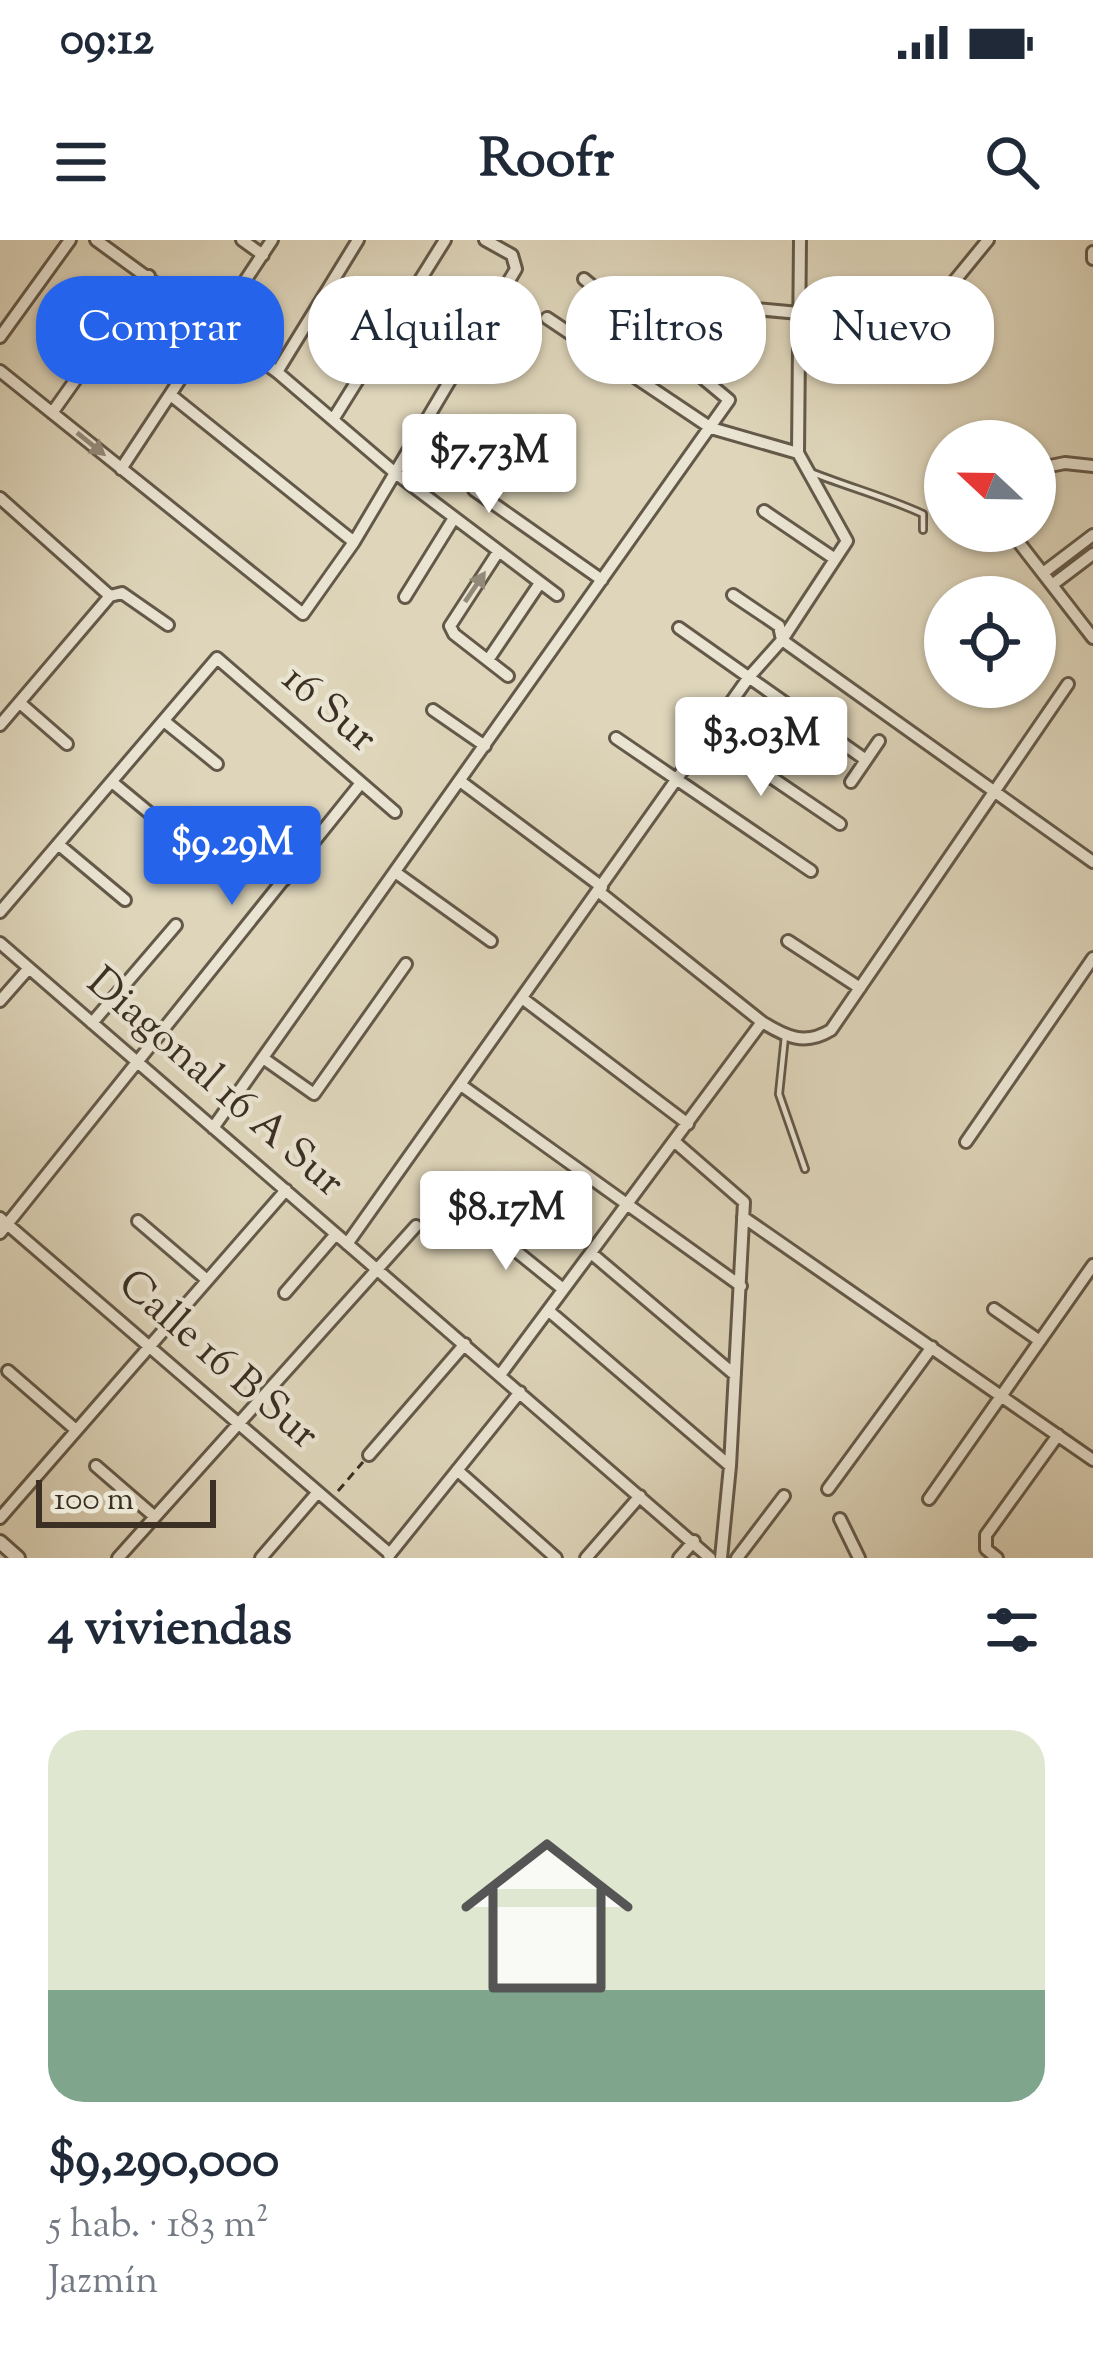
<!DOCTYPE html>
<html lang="es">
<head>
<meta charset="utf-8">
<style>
	body { margin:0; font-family:"Sorts Mill Goudy",serif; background:#f2f2f3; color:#1f2937; height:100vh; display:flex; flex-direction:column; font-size:45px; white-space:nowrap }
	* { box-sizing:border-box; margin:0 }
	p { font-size:39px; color:#747a83 }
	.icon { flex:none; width:66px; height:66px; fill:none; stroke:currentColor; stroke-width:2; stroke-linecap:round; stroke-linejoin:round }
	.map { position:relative; height:1318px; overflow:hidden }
	.panel { display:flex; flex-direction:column; background:#fff; flex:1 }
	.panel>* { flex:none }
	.top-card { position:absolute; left:36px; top:36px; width:1023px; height:108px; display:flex; gap:24px }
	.needle { width:78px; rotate:292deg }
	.tools { position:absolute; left:924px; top:180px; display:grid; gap:24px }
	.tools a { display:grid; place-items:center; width:132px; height:132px; border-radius:50%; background:#fff; box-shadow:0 3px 9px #0004; font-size:60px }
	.scale { position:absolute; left:36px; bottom:30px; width:180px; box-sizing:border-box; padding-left:12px; border:6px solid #3b3023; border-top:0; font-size:33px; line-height:42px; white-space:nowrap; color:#3b3023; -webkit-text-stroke:9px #eae4d2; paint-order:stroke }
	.price { position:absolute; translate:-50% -102px; padding:0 27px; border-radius:12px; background:#fff; color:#222; font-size:39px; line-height:78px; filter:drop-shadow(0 3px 6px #0008) }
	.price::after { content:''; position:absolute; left:50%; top:72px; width:36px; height:27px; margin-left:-18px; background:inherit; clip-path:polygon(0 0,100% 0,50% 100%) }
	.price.active { background:#2563eb; color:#fff }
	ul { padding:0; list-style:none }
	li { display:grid; align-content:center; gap:24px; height:636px; padding:0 48px }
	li+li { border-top:3px solid #e0e1e3 }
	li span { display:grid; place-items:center; height:372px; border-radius:36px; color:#555 }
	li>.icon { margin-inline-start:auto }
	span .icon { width:216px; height:216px; fill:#fffc; stroke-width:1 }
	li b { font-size:51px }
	h2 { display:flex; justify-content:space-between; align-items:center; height:144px; padding:0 48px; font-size:51px }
	.tag { padding:0 42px; border-radius:48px; background:#fff; box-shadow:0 3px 9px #0004; font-size:42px; line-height:108px }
	.tag.active { background:#2563eb; color:#fff }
	.status { display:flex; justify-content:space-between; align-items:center; height:84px; padding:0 60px; background:#fff; direction:ltr }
	.status svg { height:33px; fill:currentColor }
	header { display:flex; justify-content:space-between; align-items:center; height:156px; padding:0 48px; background:#fff; font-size:54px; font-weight:700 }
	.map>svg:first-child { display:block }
</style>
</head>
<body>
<div class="status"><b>09:12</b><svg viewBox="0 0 49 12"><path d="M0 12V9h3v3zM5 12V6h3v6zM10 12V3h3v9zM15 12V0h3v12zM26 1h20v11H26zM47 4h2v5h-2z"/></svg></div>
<header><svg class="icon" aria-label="menu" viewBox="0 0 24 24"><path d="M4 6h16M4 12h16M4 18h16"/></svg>Roofr<svg class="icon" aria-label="search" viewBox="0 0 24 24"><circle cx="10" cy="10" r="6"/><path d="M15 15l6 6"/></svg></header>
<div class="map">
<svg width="1093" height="1318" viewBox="0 0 1093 1318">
	<rect width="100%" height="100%" fill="#ded5ba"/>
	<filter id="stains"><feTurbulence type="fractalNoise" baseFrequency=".00167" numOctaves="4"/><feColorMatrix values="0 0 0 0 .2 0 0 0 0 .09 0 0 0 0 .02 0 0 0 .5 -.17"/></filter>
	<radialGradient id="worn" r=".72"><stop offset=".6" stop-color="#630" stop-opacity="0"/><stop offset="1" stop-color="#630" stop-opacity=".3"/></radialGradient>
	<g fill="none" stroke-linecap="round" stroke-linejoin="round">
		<g stroke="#645949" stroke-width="10">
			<path id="service" d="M813,233C851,248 886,257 923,274V290
				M785,796L779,854L805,929"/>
		</g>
		<g stroke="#645949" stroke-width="16">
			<path id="minor" d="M96,0L277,132L394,232L557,355
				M242,0L263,15
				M1093,12V19
				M701,64L799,73
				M547,78L711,188L798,213
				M0,97L70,0
				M907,99L988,0
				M0,131L303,374L354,302L516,29L512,15L485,0
				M277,132L358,0
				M172,156L354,302
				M52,173L149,36
				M334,178L445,0
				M121,229L272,0
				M1035,229L1065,223L1093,226
				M474,250L602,340
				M0,258L110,356
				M764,271L835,319
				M1010,291L1093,398
				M498,312L450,386L454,394L508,436
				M1043,333L1093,295
				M1052,345L1093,314
				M733,355L779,386L782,400
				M110,356L122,353L168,385
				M405,357L454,278
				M679,388L866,520
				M782,400L1093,622
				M488,420L540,343
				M20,463L67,504
				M433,470L485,506
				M164,481L217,524
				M0,485L110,356
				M709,495L840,584
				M616,498L811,631
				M460,541L602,647
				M112,542L170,590
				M851,542L879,501
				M212,578L284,640
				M58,604L125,660
				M395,632L491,701
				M598,651L762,782C786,797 805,806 831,790L1068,444
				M0,672L217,418L395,572
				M788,701L860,748
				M0,703L710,1318
				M522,758L688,884
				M0,761L29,728
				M92,783L176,685
				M263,818L314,854L406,724
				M461,845L741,1046
				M213,888L729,160L584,39
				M675,902L744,962L730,1226L721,1318
				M966,902L1093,718
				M743,977L1093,1220
				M0,978L390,1314
				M138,981L207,1040
				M479,981L563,1049
				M0,993L361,543
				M347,1004L749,437L782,400L847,301L798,213L800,0
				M591,1013L735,1135
				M285,1053L336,994
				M994,1069L1040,1101
				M549,1071L730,1226
				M8,1131L76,1190
				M500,1135L762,782
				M369,1215L465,1104
				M96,1226L155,1277
				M457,1230L556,1318
				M828,1249L932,1107
				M929,1259L1093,1025
				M0,1278L286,950
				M840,1279L859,1318
				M389,1315L520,1152
				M118,1318L416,986
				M261,1318L318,1252
				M586,1318L640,1256
				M679,1318L694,1301
				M737,1318L784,1256
				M997,1318L986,1309V1295L1058,1195"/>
		</g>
		<g stroke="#645949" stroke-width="18">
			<path id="tertiary" d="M0,1302L18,1318"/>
		</g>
		<path stroke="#3b3023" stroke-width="3" stroke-dasharray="9 6" stroke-linecap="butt" d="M338,1251L363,1222"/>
		<use href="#service" stroke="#eae4d2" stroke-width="4.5"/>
		<use href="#minor" stroke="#eae4d2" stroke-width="10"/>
		<use href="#tertiary" stroke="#eae4d2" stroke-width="12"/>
	</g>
	<defs><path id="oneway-solid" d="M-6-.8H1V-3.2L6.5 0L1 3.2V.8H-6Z" transform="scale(3)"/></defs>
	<g fill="#928a7a">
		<use href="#oneway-solid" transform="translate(91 204) rotate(39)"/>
		<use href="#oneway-solid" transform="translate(475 347) rotate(-56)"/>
	</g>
	<g text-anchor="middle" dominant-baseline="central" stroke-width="9" stroke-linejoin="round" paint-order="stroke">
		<g font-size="42" fill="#3b3023" stroke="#eae4d2">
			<text transform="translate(328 470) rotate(41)">16 Sur</text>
			<text transform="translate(214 844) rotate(41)">Diagonal 16 A Sur</text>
			<text transform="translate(217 1121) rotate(41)">Calle 16 B Sur</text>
		</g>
	</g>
	<rect width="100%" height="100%" filter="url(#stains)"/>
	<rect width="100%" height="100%" fill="url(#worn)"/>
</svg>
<div class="tools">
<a><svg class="needle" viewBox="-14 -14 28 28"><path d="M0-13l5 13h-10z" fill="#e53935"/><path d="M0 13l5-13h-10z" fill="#747a83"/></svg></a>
<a><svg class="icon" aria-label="locate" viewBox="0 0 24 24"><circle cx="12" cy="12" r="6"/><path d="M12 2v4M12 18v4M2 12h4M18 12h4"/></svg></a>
</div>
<div class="scale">100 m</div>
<b class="price" style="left:489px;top:276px">$7.73M</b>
<b class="price" style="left:761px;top:559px">$3.03M</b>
<b class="price active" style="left:232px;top:668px">$9.29M</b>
<b class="price" style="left:506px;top:1033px">$8.17M</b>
<div class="top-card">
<a class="tag active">Comprar</a>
<a class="tag">Alquilar</a>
<a class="tag">Filtros</a>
<a class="tag">Nuevo</a>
</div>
</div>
<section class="panel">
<h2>4 viviendas<svg class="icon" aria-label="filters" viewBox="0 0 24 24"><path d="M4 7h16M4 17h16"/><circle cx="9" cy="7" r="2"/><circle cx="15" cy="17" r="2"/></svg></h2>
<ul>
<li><span style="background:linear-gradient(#dfe7d0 70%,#7fa58c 0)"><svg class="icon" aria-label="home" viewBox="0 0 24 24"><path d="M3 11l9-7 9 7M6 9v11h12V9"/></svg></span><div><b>$9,290,000</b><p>5 hab. · 183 m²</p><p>Jazmín</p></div></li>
</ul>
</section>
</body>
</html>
